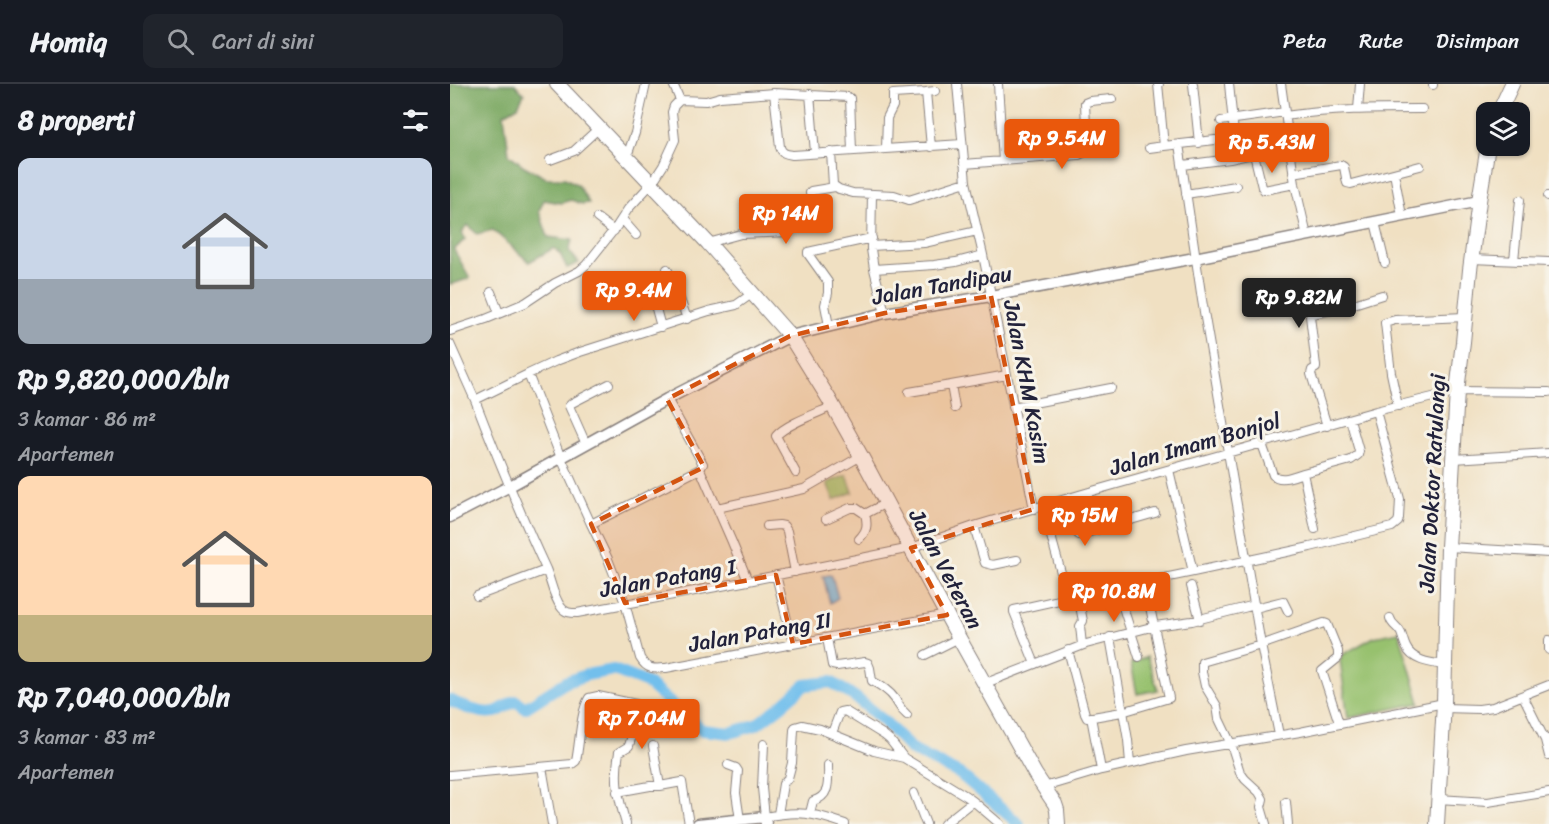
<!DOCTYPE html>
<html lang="id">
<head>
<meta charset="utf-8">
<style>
	body { margin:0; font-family:Sriracha,sans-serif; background:#20242c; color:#f1f3f6; height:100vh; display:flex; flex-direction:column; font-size:22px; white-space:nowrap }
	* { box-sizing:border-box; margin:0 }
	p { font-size:20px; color:#9ea1a6 }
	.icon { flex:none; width:33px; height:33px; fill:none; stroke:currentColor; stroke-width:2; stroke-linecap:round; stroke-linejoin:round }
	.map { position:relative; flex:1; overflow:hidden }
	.panel { display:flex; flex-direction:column; background:#171b24; width:450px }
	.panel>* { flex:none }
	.controls { position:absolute; left:1026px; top:18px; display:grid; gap:12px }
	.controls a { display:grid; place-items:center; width:54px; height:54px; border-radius:12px; background:#171b24; box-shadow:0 2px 4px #0004; font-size:30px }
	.price { position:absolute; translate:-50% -51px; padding:0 14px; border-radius:6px; background:#ea580c; color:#fff; font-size:20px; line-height:39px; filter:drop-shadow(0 2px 3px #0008) }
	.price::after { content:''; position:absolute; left:50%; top:36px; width:18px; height:14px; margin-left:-9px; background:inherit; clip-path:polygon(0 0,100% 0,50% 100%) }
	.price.selected { background:#222; color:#fff }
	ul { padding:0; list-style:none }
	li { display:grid; align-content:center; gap:12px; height:318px; padding:0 18px }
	li span { display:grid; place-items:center; height:186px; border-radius:12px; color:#555 }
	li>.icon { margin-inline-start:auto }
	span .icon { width:108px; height:108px; fill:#fffc; stroke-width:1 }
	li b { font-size:26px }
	h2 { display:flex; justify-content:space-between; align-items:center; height:72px; padding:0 18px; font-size:26px }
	header { display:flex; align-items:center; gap:36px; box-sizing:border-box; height:84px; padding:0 30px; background:#171b24; border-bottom:2px solid #363941 }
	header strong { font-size:28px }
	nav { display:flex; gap:33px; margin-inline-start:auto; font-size:21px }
	.search { width:420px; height:54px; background:#20242c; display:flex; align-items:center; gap:15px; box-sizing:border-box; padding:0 21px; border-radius:12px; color:#9ea1a6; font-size:22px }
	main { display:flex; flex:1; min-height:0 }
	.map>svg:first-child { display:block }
</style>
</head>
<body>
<header>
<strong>Homiq</strong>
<div class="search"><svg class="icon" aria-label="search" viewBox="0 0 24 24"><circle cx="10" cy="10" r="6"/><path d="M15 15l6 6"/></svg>Cari di sini</div>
<nav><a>Peta</a><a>Rute</a><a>Disimpan</a></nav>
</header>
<main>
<section class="panel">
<h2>8 properti<svg class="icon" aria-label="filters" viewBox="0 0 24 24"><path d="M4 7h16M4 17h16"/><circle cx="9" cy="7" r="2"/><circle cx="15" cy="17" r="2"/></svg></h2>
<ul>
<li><span style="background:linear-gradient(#c9d6e8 65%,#9aa5b1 0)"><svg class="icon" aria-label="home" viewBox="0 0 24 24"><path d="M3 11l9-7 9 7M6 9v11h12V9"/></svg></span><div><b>Rp 9,820,000/bln</b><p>3 kamar · 86 m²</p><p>Apartemen</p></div></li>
<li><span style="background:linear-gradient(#ffd9b3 75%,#c2b280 0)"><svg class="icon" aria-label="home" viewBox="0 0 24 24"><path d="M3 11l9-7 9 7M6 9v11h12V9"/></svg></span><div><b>Rp 7,040,000/bln</b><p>3 kamar · 83 m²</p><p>Apartemen</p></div></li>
</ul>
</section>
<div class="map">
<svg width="1099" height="740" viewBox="0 0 1099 740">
	<rect width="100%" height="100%" fill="#f7f3e8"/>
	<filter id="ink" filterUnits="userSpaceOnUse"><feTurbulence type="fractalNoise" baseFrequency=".0167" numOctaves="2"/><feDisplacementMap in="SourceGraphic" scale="12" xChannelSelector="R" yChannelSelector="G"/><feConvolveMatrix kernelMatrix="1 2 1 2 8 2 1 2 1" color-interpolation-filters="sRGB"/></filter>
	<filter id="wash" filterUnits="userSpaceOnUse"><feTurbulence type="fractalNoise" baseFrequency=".008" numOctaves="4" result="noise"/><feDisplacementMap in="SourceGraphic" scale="24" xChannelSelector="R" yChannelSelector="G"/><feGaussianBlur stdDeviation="1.35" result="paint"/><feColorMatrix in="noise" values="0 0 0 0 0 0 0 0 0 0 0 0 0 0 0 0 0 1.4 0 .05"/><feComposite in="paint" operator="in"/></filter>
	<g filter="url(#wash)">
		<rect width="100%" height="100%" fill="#f0e0c2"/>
		<path fill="#97c16e" stroke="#5c7254" stroke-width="1.5" d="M397,391L403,408L384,416L377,399Z
			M949,548L970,619L898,634L890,576L892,571L924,553Z
			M697,573L708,606L687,610L681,579Z"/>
		<path fill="#79a761" stroke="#4e644e" stroke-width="1.5" d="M0,0H65L74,10L68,22L54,30L59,70L74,82L96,94H115L128,101L139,119L132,120L121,116L111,119L94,116L89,127L98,153L122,156L119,167L129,179L117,184L110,170L104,164L79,178L43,146L27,150L18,141L12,148L15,155L4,166L20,194L0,201Z"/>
		<path fill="#72bfec" stroke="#4a7094" stroke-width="1.5" d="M380,491L382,492L388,514L380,519L373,492Z"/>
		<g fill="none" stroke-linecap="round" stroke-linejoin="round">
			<path stroke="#72bfec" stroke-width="12" d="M0,616C10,622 33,631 44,628C52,627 58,619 66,617L75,624L116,598L136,591L164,586L197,599L252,646L280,649L306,641L331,622L355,601L381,598L405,613L434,637L462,666L510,690L569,740"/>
		</g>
	</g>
	<g filter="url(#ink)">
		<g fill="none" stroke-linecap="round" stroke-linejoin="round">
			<g stroke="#89817e" stroke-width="10">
				<path id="street" d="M223,0L230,16L256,17L270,13L324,9
					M507,0L516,98L533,171L584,425
					M548,0L553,77
					M709,0H708L714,62L765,56
					M743,0L749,59
					M779,0L784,49
					M831,0L845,100L857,152
					M983,1V0
					M360,10L365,69
					M908,25L910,0
					M835,32C881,25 926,25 972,25
					M771,37L835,28
					M729,60L752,216L811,561L829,651
					M481,63L476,8L485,7
					M699,64L714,62
					M436,65L437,34L443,22V10L476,8
					M402,67L400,14L398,13L324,9L330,63C332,70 337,70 343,71L512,60
					M381,68L383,101L389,105L403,109L444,111L459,116L516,98
					M804,70L812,103L814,106L845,100
					M177,72L185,49L196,0
					M100,76L124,67L149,44
					M514,80L629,71L635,68L637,64L635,19L640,17L662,15
					M733,81L780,75L839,62
					M843,89L891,81L894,83L897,99L901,100L970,82
					M944,89L952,132
					M422,110L421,165L424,185
					M736,110L786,102
					M1098,112H1099
					M147,134L164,147
					M172,135L186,151
					M925,138L935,179
					M258,159L291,150L339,148L363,128L360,109L361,107L385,103
					M421,162L474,159L527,147
					M1021,175L1099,178
					M1064,176L1070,116
					M217,185L225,201L237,235
					M200,192L206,209L205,221L211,243
					M41,208L49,229
					M435,229L424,185L484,181L506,178L533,171
					M379,242L375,221L378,209V198L358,170V168L422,154
					M0,247L36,235L75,219L105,199L129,187L136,181L167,142L178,125L202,99L213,82L225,56L222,28L224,22L230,16
					M0,260L25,316
					M78,290L106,277L130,268L259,227L286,221L303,209
					M459,308L501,301
					M217,315L253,380L250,385L282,458L298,497
					M948,322L941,289L935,239L945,236L1015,233
					M563,323L661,304
					M505,324L501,301L557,291
					M877,342L861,290L862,286L866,284V282L860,232L862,230L888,225L932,211
					M136,360L119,322L122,319L159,300
					M812,360L823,391C831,398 843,392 853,389
					M1004,375L1099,369
					M250,385L141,440L111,374L78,290L25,316C47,373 70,429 96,485C101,497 103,512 111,523C115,529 121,529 127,529L298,497L461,464L524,442L646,406L926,327L1007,307L1099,308
					M719,386L743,488L860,463L942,443L948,438L949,434L950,415L926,327
					M346,389L326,352C336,340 368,329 383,322
					M616,415L626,448L629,451L705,429
					M593,423L618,514L743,488
					M267,424L354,405L411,372
					M376,435L400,424H406L415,430L436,419
					M141,440L158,475L175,519L190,574C197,586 204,585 216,584L497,531
					M317,442L329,441L334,442L337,447L345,488
					M524,442L535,479L543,481L567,476
					M865,445L853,389L901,376L908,371L909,367L900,335
					M409,455C417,447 418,441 415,430
					M998,463L1099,469
					M326,491L343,560
					M741,502L750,536
					M27,512L96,486
					M628,512L633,537L630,542L632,561
					M672,520L689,573
					M805,524L833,517L838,527
					M940,534C942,542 948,542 951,549C953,554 954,559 956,563C962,577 981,579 995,581
					M660,553L678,656L680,679
					M377,554L382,581L387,582L415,578L418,579L420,584L422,597C430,601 440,608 445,615C450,623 450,625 457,631
					M1099,556V566
					M618,566L635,630L637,634L672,628L719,614L695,499
					M475,571L509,554
					M585,580L564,528V526L618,514
					M536,599L636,560L705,542L742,537L805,521
					M1073,612L1095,656L1099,655
					M994,624L1029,625L1043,623L1099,601
					M641,633L651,686
					M382,649L390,628L395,627L434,651L440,656L454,674
					M1095,656L1099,672
					M314,660L312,704L315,733C348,726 364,729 395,740
					M278,681L286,684L288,687L286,709L290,736
					M92,683L102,740
					M0,691L122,680L126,677C130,659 130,629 139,614L148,612L186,620L189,626L179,662L169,668C164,696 168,713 176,740
					M210,702L232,698L239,740
					M594,703L651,686L736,667L850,648L994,619
					M167,708L200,702H210L203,662
					M464,709L476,740
					M988,715L1038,718L1099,708
					M523,717L550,740
					M836,718L838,740
					M360,729L363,717C381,712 378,697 378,681
					M328,730L333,700L338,694L342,679L344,646L345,643L352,641L370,645L424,667L454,674L516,712L523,717L494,740
					M816,740L811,723L813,715L809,708L795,695L790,688L781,660L769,635L767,622L755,602L752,588V578L811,561L874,539L877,540L888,567V574L872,587L889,639"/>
			</g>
			<g stroke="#89817e" stroke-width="13">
				<path id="secondary" d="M0,433L60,402L217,315L340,252L435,229L541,212L745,174L1029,117
					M248,740L315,733L316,740"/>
			</g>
			<g stroke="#89817e" stroke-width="16">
				<path id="highway" d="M107,0L258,159L340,252L379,315L411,372L509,554L585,690L605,720L607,726L608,740
					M1049,28L1062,0
					M987,740L994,619L998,463L1007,307L1013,258L1020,186L1029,117L1038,62"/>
			</g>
			<use href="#street" stroke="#fff" stroke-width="8"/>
			<use href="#secondary" stroke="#fff" stroke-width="10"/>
			<use href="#highway" stroke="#fff" stroke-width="14"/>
		</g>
	</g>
	<path fill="#d45411" fill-opacity="0.2" stroke="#d45411" stroke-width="4.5" stroke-dasharray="12 8" stroke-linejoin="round" d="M541,212L584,425L461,464L497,531L343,560L326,491L175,519L141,440L254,383L217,315L340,252L435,229Z"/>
	<g text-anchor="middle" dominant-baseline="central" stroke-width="6" stroke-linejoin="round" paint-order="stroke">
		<g font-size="22" fill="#22223b" stroke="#f7f3e8">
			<text transform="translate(492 201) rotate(-10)">Jalan Tandipau</text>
			<text transform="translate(577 298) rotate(79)">Jalan KHM Kasim</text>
			<text transform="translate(745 360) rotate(-16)">Jalan Imam Bonjol</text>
			<text transform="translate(982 399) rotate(-87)">Jalan Doktor Ratulangi</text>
			<text transform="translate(496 485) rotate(62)">Jalan Veteran</text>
			<text transform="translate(218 494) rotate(-10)">Jalan Patang I</text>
			<text transform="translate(310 548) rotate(-10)">Jalan Patang II</text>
		</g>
	</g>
</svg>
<div class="controls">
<a><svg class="icon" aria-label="layers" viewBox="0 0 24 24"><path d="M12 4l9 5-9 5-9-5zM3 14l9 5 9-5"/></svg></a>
</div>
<b class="price" style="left:612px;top:86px">Rp 9.54M</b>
<b class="price" style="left:822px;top:90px">Rp 5.43M</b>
<b class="price" style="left:336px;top:161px">Rp 14M</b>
<b class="price" style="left:184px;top:238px">Rp 9.4M</b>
<b class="price selected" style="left:849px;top:245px">Rp 9.82M</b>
<b class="price" style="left:635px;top:463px">Rp 15M</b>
<b class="price" style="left:664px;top:539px">Rp 10.8M</b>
<b class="price" style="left:192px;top:666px">Rp 7.04M</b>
</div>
</main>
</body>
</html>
